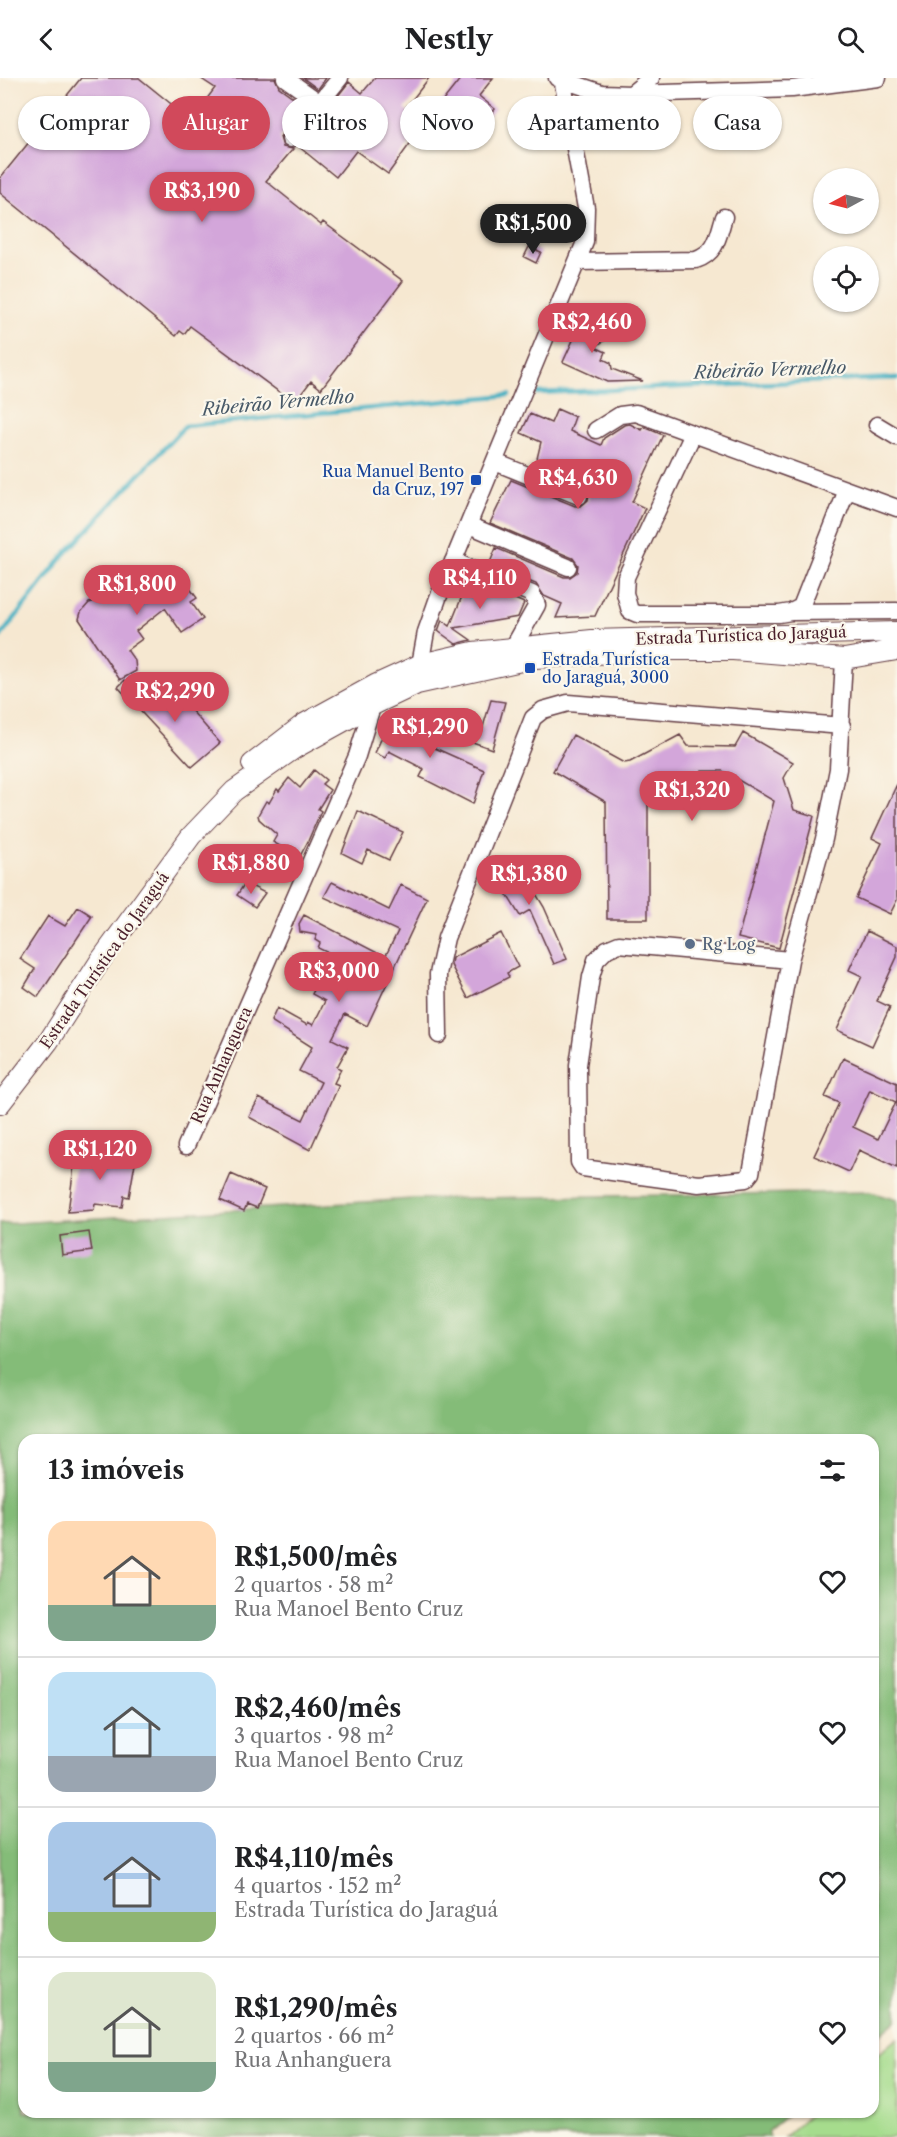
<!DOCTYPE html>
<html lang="pt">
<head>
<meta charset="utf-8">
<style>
	body { margin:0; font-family:"Libre Caslon Text",serif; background:#f6f6f6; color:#202124; height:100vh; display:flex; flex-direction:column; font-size:22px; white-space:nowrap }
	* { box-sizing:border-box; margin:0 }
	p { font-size:20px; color:#757577 }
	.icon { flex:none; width:33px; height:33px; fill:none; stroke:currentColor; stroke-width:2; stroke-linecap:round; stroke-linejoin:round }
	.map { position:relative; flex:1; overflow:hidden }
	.details { position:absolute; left:18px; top:1356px; width:861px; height:684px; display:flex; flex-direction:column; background:#fff; border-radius:18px; box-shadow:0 2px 4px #0004 }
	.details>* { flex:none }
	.guide { position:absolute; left:18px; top:18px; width:861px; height:54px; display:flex; gap:12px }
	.needle { width:39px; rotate:263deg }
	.controls { position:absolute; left:813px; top:90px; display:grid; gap:12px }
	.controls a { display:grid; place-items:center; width:66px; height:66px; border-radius:50%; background:#fff; box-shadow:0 2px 4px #0004; font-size:30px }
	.price { position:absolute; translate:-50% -51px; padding:0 14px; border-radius:21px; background:#d1495b; color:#fff; font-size:20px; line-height:39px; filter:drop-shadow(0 2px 3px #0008) }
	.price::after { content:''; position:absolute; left:50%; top:36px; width:18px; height:14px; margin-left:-9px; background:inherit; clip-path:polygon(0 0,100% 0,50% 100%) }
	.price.selected { background:#222; color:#fff }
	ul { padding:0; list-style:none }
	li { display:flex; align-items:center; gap:18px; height:150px; padding:0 30px }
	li+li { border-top:2px solid #e0e0e0 }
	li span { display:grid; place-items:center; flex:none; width:168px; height:120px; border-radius:18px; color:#555 }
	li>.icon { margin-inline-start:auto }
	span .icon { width:72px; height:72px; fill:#fffc; stroke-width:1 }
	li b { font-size:26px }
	h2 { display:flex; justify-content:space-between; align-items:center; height:72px; padding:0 30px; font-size:26px }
	.chip { padding:0 21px; border-radius:27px; background:#fff; box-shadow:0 2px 4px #0004; font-size:21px; line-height:54px }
	.chip.selected { background:#d1495b; color:#fff }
	header { display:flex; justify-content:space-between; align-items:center; height:78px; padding:0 30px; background:#fff; font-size:27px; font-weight:800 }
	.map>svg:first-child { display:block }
</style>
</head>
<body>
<header><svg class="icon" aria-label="back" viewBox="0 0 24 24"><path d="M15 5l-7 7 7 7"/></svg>Nestly<svg class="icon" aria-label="search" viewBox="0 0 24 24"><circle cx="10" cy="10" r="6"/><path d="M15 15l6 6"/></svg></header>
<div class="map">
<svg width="897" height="2059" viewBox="0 0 897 2059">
	<rect width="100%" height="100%" fill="#fbf7ec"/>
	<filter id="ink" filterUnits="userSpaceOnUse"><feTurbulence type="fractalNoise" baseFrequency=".0167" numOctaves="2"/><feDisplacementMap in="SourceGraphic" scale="12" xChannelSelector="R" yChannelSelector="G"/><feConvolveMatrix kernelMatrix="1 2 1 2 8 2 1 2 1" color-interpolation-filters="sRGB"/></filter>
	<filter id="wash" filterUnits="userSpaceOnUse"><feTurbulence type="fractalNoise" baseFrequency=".008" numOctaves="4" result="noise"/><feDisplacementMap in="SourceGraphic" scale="24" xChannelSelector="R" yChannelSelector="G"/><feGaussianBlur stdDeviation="1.35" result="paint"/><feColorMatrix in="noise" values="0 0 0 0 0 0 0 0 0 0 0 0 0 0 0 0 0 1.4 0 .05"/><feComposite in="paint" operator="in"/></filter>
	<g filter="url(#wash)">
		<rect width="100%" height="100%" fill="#f6e8d1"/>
		<path fill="#a6dc8d" stroke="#787e5c" stroke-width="1.5" d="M897,1960V2059H784L812,2034H873V1981Z"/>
		<path fill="#84bc78" stroke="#676e52" stroke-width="1.5" d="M870,1114L897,1122V1942L873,1962V1362H24V2034H791L768,2053L770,2059H0V1146L413,1121Z"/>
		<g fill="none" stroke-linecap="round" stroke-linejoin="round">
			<path stroke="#45b1c3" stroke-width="4.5" d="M537,315L897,300
				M0,559L64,477L185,348L509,317"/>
		</g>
		<g id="blocks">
			<path fill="#d3a6da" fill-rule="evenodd" d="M81,0H139L191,42L215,10L200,0H275L279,9L304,27L280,59L283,69L293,71L266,103L321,147L323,144L403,203L321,311L311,303L294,325L190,248L184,256L180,253L176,258L0,115V100Z
				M303,0H326L318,11Z
				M375,0H429L405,31L425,45L388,96L356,73L336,99L298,68L349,4L362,15Z
				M461,0H493L479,18L495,31L466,63L443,45L442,47L430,39Z
				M529,169L541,174L536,185L524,179Z
				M585,236L605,262L595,269L606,274L603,281L611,285L612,291L643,303L607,304L563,284L574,260L568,257Z
				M557,331L575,339L570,353L601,367L604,360L624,347L630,346L642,352L644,349L663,357L632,424L645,430L595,538L556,540L562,526L544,518L536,506L489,487L496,470L564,499H570L577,494L578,487L573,480L490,445L511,402L575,428H581L588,422L589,416L583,409L535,389L541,364L521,355L530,336L551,345Z
				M170,488L173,492L175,490L197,520L191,524L203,541L182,555L165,530L136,553L142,561L127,572L135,583L136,593L120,602L79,541L81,534L89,525L105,520L127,504L131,510L137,505L149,523L154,490L163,493Z
				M469,501L524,525L518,539L454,550L471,562L456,566L438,553L442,542L450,548Z
				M125,602L150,626L170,608L220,665L192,689L118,609Z
				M491,622L505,624L492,671L456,658L461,646L483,649Z
				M405,637L423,646L417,662L484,692L473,726L420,699L424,691L389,673L385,680L375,675L390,641Z
				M743,655L793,684L784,700L794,732L814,738L779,870L738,860L774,723L723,693H702L651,721L648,727V841H607L606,724L553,693L573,657L624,685L630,684L680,657L688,668L735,669Z
				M314,692L326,702L322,706L330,712L318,731L321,733L308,763L288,801L268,791L280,768L273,764L277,757L259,741L258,737L266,723L269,725L277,711L279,713L289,700L300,710Z
				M897,706V822L890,836L856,820L882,765L872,760Z
				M358,733L403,754L389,782L368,772L362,785L342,775Z
				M515,781L544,829L567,881L554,886L530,832L520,838L493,794Z
				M332,804L389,832L401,807L427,820L367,948L345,936L332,961L348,969L337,989L341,991L334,1005L339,1007L310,1072L249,1039L259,1020L303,1042L321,1004L299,993L312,969L271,943L277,930L307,947L308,944L313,947L325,923L312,916L315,910L287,895L293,884L348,912L359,890L318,870L320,865L315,862L317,857L300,854L299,846L304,837L385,879L398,853L324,819Z
				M245,805L265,815L255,829L237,817Z
				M78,829L92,838L38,919L24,909L35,891L20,881L48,838L65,848Z
				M867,853L897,868V879L877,923L890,929L872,968L837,952L862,898L849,892Z
				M501,855L518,889L507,895L509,899L468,920L451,887L452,880Z
				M843,980L897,1005V1090L859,1072L849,1094L814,1078L839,1025L825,1019ZM870,1012L896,1024L878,1061L853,1049Z
				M85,1069L104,1072L103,1076L130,1080L129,1084L135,1085L129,1119L124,1118L122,1129L95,1126L94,1132L68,1134L74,1088H82Z
				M231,1096L265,1111L257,1130L247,1126L244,1133L220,1122Z
				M89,1154L92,1173L62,1177L60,1158Z"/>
		</g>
	</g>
	<g filter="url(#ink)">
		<use href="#blocks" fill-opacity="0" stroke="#643d44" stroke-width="1.5"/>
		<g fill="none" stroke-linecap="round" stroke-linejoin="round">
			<g stroke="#643d44" stroke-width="19">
				<path id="minor" d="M285,0L320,25
					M557,0L602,15L631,16L792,11L878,0
					M631,16L651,0
					M290,61L340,0
					M578,184L696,182C717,175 718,158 724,139
					M877,347L897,359
					M596,352L620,337L636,335L897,430
					M693,356L626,499L625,515L630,533L637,536H779L791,534L801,529L847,412
					M495,384L579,418
					M469,447L568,489
					M453,483L532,516L537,527L514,568
					M791,534L897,533
					M418,598L426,554L438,520L585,164L586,130L562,0
					M790,882L619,866L607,871L596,882L591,899L578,987L579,1084L583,1090L699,1106L746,1101L751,1095L790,882L824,761L838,691L844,581
					M439,957L438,896L446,860L533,640L543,632L568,625L842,648
					M186,1068L357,678L375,619"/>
			</g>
			<g stroke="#643d44" stroke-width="22">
				<path id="major" d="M252,686L304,646L377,606L421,586L473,574L592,562L897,554
					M0,1026L48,964L100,883L191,758L234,713L295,670L373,627L417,606L535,580L657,572H733L844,581L897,572"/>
			</g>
			<use href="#minor" stroke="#fff" stroke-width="16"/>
			<use href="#major" stroke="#fff" stroke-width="20"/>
		</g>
	</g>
	<g fill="#1a4fb4" stroke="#fbf7ec" stroke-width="2">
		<rect x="470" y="396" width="12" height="12" rx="3"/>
		<rect x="524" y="584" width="12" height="12" rx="3"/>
	</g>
	<circle fill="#5c6f8a" stroke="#fbf7ec" stroke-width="2" cx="690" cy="866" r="6"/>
	<g text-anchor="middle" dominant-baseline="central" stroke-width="4.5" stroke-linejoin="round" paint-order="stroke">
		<g font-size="16" fill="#164399" stroke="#fbf7ec" text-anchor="end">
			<text x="464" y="393">Rua Manuel Bento<tspan x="464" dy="18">da Cruz, 197</tspan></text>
			<text x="542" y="581" text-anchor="start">Estrada Turística<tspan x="542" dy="18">do Jaraguá, 3000</tspan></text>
		</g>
		<g font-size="16" fill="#4a1f2b" stroke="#fbf7ec">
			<text transform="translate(741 557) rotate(-2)">Estrada Turística do Jaraguá</text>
			<text transform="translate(104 882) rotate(-55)">Estrada Turística do Jaraguá</text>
			<text transform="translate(221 987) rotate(-66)">Rua Anhanguera</text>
		</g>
		<g font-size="16" fill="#4e5e75" stroke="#fbf7ec" text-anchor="start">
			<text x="702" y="866">Rg Log</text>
		</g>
		<g font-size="18" font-style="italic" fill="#485968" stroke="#fbf7ec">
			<text transform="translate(770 292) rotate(-2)">Ribeirão Vermelho</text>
			<text transform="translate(278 325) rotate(-5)">Ribeirão Vermelho</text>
		</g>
	</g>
</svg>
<div class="controls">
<a><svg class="needle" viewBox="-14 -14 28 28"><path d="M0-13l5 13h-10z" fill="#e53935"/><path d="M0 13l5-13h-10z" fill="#757577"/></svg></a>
<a><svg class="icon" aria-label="locate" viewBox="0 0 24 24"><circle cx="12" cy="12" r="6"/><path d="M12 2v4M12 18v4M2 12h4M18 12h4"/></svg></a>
</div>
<b class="price" style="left:202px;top:145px">R$3,190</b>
<b class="price selected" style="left:533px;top:177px">R$1,500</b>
<b class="price" style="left:592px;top:276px">R$2,460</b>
<b class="price" style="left:578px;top:432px">R$4,630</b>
<b class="price" style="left:480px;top:532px">R$4,110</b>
<b class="price" style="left:137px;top:538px">R$1,800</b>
<b class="price" style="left:175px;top:645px">R$2,290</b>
<b class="price" style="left:430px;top:681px">R$1,290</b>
<b class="price" style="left:692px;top:744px">R$1,320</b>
<b class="price" style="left:251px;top:817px">R$1,880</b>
<b class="price" style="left:529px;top:828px">R$1,380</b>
<b class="price" style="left:339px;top:925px">R$3,000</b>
<b class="price" style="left:100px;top:1103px">R$1,120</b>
<div class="guide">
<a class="chip">Comprar</a>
<a class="chip selected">Alugar</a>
<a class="chip">Filtros</a>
<a class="chip">Novo</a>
<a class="chip">Apartamento</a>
<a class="chip">Casa</a>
</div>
<section class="details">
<h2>13 imóveis<svg class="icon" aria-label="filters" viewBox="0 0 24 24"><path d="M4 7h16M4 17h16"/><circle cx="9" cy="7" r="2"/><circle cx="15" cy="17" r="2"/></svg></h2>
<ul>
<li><span style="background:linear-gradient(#ffd9b3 70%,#7fa58c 0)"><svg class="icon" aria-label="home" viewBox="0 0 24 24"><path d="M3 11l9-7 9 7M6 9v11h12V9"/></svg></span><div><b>R$1,500/mês</b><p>2 quartos · 58 m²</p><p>Rua Manoel Bento Cruz</p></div><svg class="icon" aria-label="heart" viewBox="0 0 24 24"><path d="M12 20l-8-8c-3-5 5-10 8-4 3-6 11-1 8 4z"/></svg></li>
<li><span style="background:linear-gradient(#bfe0f5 70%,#9aa5b1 0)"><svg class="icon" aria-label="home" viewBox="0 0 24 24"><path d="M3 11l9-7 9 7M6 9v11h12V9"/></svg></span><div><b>R$2,460/mês</b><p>3 quartos · 98 m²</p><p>Rua Manoel Bento Cruz</p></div><svg class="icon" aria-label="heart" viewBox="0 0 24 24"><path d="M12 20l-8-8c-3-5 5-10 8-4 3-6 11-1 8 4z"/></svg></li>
<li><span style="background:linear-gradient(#a9c7e8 75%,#8fb573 0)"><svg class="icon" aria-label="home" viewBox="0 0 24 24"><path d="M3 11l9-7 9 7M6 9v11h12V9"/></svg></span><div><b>R$4,110/mês</b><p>4 quartos · 152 m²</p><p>Estrada Turística do Jaraguá</p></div><svg class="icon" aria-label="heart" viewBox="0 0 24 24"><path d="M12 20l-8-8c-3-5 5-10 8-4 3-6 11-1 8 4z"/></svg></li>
<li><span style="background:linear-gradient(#dfe7d0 75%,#7fa58c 0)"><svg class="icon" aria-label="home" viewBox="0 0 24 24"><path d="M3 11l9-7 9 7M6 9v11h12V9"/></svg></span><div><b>R$1,290/mês</b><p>2 quartos · 66 m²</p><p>Rua Anhanguera</p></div><svg class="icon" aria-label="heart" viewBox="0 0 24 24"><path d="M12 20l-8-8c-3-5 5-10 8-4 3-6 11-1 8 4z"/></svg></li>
</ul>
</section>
</div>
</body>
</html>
